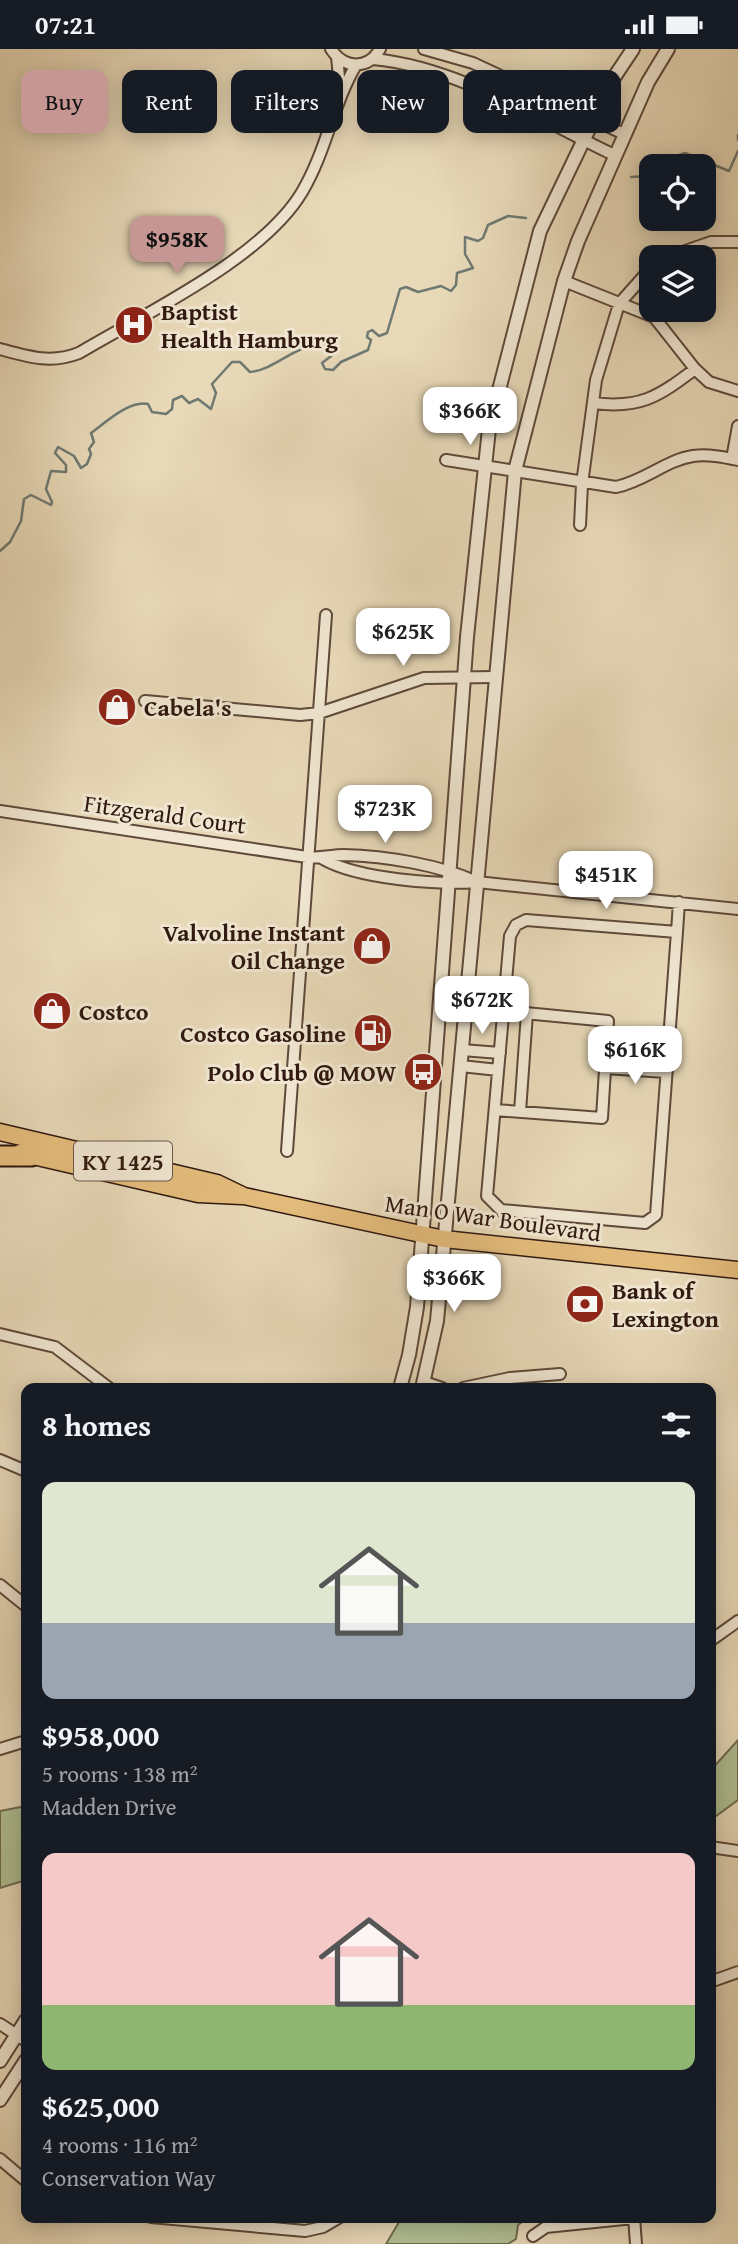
<!DOCTYPE html>
<html lang="en">
<head>
<meta charset="utf-8">
<style>
	body { margin:0; font-family:"Gentium Book Plus",serif; background:#242831; color:#f1f3f6; height:100vh; display:flex; flex-direction:column; font-size:26px; white-space:nowrap }
	* { box-sizing:border-box; margin:0 }
	p { font-size:23px; color:#9ea1a6 }
	.icon { flex:none; width:38px; height:38px; fill:none; stroke:currentColor; stroke-width:2; stroke-linecap:round; stroke-linejoin:round }
	.map { position:relative; flex:1; overflow:hidden }
	.drawer { position:absolute; left:21px; top:1334px; width:695px; height:840px; display:flex; flex-direction:column; background:#171b24; border-radius:14px; box-shadow:0 4px 18px #0003 }
	.drawer>* { flex:none }
	.hud { position:absolute; left:21px; top:21px; width:696px; height:63px; display:flex; gap:14px }
	.tools { position:absolute; left:639px; top:105px; display:grid; gap:14px }
	.tools a { display:grid; place-items:center; width:77px; height:77px; border-radius:14px; background:#171b24; box-shadow:0 4px 18px #0003; font-size:35px }
	.price { position:absolute; translate:-50% -60px; padding:0 16px; border-radius:14px; background:#fff; color:#222; font-size:23px; line-height:46px; filter:drop-shadow(0 2px 4px #0008) }
	.price::after { content:''; position:absolute; left:50%; top:42px; width:21px; height:16px; margin-left:-10px; background:inherit; clip-path:polygon(0 0,100% 0,50% 100%) }
	.price.active { background:#c59692; color:#111 }
	ul { padding:0; list-style:none }
	li { display:grid; align-content:center; gap:14px; height:371px; padding:0 21px }
	li span { display:grid; place-items:center; height:217px; border-radius:14px; color:#555 }
	li>.icon { margin-inline-start:auto }
	span .icon { width:126px; height:126px; fill:#fffc; stroke-width:1 }
	li b { font-size:30px }
	h2 { display:flex; justify-content:space-between; align-items:center; height:84px; padding:0 21px; font-size:30px }
	.tag { padding:0 24px; border-radius:14px; background:#171b24; box-shadow:0 4px 18px #0003; font-size:24px; line-height:63px }
	.tag.active { background:#c59692; color:#111 }
	.status { display:flex; justify-content:space-between; align-items:center; height:49px; padding:0 35px; background:#171b24; direction:ltr }
	.status svg { height:19px; fill:currentColor }
	.map>svg:first-child { display:block }
</style>
</head>
<body>
<div class="status"><b>07:21</b><svg viewBox="0 0 49 12"><path d="M0 12V9h3v3zM5 12V6h3v6zM10 12V3h3v9zM15 12V0h3v12zM26 1h20v11H26zM47 4h2v5h-2z"/></svg></div>
<div class="map">
<svg width="738" height="2195" viewBox="0 0 738 2195">
	<rect width="100%" height="100%" fill="#e8d9b8"/>
	<filter id="stains"><feTurbulence type="fractalNoise" baseFrequency=".00286" numOctaves="4"/><feColorMatrix values="0 0 0 0 .2 0 0 0 0 .09 0 0 0 0 .02 0 0 0 .5 -.17"/></filter>
	<radialGradient id="worn" r=".72"><stop offset=".6" stop-color="#630" stop-opacity="0"/><stop offset="1" stop-color="#630" stop-opacity=".3"/></radialGradient>
	<path fill="#b1c093" stroke="#706c52" stroke-width="2" d="M738,1691V1751L712,1770L714,1782L711,1781V1721Z
		M26,1757V1831L0,1839V1762Z
		M402,2168H527V2169L518,2176L516,2190L508,2195H386Z"/>
	<g fill="none" stroke-linecap="round" stroke-linejoin="round">
		<path stroke="#6e7972" stroke-width="2.5" d="M738,86V91
			M666,117L673,108L685,104L729,122L738,102
			M631,128L651,127
			M0,502L10,493L21,472L24,450L31,446L51,456L52,453L46,440L51,422L66,423V416L55,404L58,398L74,407L81,419L87,415L91,405L89,400L94,393L91,384C105,374 129,351 148,355L152,363L166,365L172,360L173,351L182,347L189,354L198,350L211,360L216,344L212,335L232,313H240L250,323C281,320 302,285 336,300L335,304L322,314L325,320L333,321L341,313L368,301L371,291L367,288L368,283L372,281L379,287L387,284L400,240L406,238L418,243L441,237L451,242L456,236L457,224L473,219L465,205V188L478,192L483,189L488,176L508,167L526,169"/>
		<g stroke="#5e493a" stroke-width="14">
			<path id="minor" d="M331,0C344,20 368,21 380,0
				M424,0L473,14L624,85
				M373,10C458,18 538,70 614,106
				M329,69L339,28L337,8
				M668,208L711,193H738
				M564,232L654,268L695,320L709,333L738,342
				M0,300C29,308 51,315 79,304C146,264 263,209 302,143C326,103 333,55 356,16
				M593,354C640,360 658,348 695,320
				M732,410L738,377
				M446,411L616,438C645,432 666,411 693,407C708,405 723,408 738,411
				M580,476L582,435L596,331L619,255L651,219
				M145,652L300,666L319,664L424,629L494,628
				M0,762L307,808C320,810 331,806 344,806C386,807 440,816 477,833
				M323,810C358,830 437,836 477,833L738,860
				M526,871L677,883L656,1166L645,1174L501,1161L487,1147L510,887L516,876Z
				M677,883L679,853
				M462,1001L500,1004
				M461,1017L498,1021
				M606,1019L666,1023
				M495,1061L602,1069L608,972L504,962
				M520,1063L527,964
				M287,1102L326,566
				M0,1285L55,1298L109,1339
				M424,1333L442,1339
				M463,1339L510,1329L560,1325
				M0,1411L26,1422
				M0,1536L26,1557
				M710,1592L738,1572
				M0,1700L26,1692
				M710,1798L738,1802
				M710,1933L738,1923
				M0,1975L26,1992
				M0,2110L26,2132
				M151,2168L305,2182L323,2178L340,2168
				M634,2168L636,2195
				M533,2187L546,2178L634,2169"/>
		</g>
		<g stroke="#5e493a" stroke-width="16">
			<path id="tertiary" d="M400,1339L409,1306L417,1258L467,588L489,380L540,182L613,30L633,0
				M422,1339L437,1272L515,422L564,232L578,192L648,33L668,0
				M0,2012L26,1971
				M0,2051L26,2011"/>
		</g>
		<g stroke="#301910" stroke-width="19">
			<path id="primary" d="M0,1083L217,1134L244,1147L444,1190L738,1221
				M20,1104L198,1145L242,1147"/>
		</g>
		<g stroke="#301910" stroke-width="23">
			<path id="motorway" d="M0,1107H31"/>
		</g>
		<use href="#minor" stroke="#f0e6d1" stroke-width="10"/>
		<use href="#tertiary" stroke="#f0e6d1" stroke-width="12"/>
		<use href="#primary" stroke="#e4bc7c" stroke-width="16"/>
		<use href="#motorway" stroke="#e4bc7c" stroke-width="19"/>
	</g>
	<defs>
		<g id="hospital-disc" transform="scale(2.0125)"><circle r="9.5" fill="#8f2418" stroke="#f0e6d1"/><path d="M-5-5h3v3.5h4V-5h3V5h-3V1.5h-4V5h-3Z" fill="#fff"/></g>
		<g id="shop-disc" transform="scale(2.0125)"><circle r="9.5" fill="#8f2418" stroke="#f0e6d1"/><path d="M-5-2.5h2.3a2.7 3.5 0 0 1 5.4 0H5L5.5 6h-11ZM-1.5-2.5h3a1.5 2.3 0 0 0-3 0Z" fill="#fff"/></g>
		<g id="fuel-disc" transform="scale(2.0125)"><circle r="9.5" fill="#8f2418" stroke="#f0e6d1"/><path d="M-5.5-6h7V0h2V4h1.3V-2.5L3-4.5l.8-.8L6-3V5H2.5V1h-1V6h-7ZM-4.2-4.7v3.2H.2V-4.7Z" fill="#fff"/></g>
		<g id="bus-disc" transform="scale(2.0125)"><circle r="9.5" fill="#8f2418" stroke="#f0e6d1"/><path d="M-5-6H5V4H4V6H2V4H-2V6H-4V4H-5ZM-3.5-4V0h7V-4ZM-3.5 1.2v1.5H-2V1.2ZM2 1.2v1.5H3.5V1.2Z" fill="#fff"/></g>
		<g id="bank-disc" transform="scale(2.0125)"><circle r="9.5" fill="#8f2418" stroke="#f0e6d1"/><path d="M-6-4H6V4H-6ZM0-2.3a2.3 2.3 0 1 0 0 4.6a2.3 2.3 0 1 0 0-4.6Z" fill="#fff"/></g>
	</defs>
	<g fill-rule="evenodd">
		<use href="#hospital-disc" x="134" y="276"/>
		<use href="#shop-disc" x="117" y="658"/>
		<use href="#shop-disc" x="372" y="897"/>
		<use href="#shop-disc" x="52" y="962"/>
		<use href="#fuel-disc" x="373" y="984"/>
		<use href="#bus-disc" x="423" y="1023"/>
		<use href="#bank-disc" x="585" y="1255"/>
	</g>
	<g text-anchor="middle" dominant-baseline="central" stroke-width="6" stroke-linejoin="round" paint-order="stroke">
		<rect fill="#f0e6d1" stroke="#6a564a" stroke-width="2" x="74" y="1092.5" width="98" height="39" rx="5"/>
		<g font-size="23" font-weight="bold" fill="#301910">
			<text x="123" y="1112">KY 1425</text>
		</g>
		<g font-size="24" font-weight="bold" fill="#301910" stroke="#f0e6d1" text-anchor="start">
			<text x="161" y="262">Baptist<tspan x="161" dy="28">Health Hamburg</tspan></text>
			<text x="144" y="658">Cabela's</text>
			<text x="345" y="883" text-anchor="end">Valvoline Instant<tspan x="345" dy="28">Oil Change</tspan></text>
			<text x="79" y="962">Costco</text>
			<text x="346" y="984" text-anchor="end">Costco Gasoline</text>
			<text x="396" y="1023" text-anchor="end">Polo Club @ MOW</text>
			<text x="612" y="1241">Bank of<tspan x="612" dy="28">Lexington</tspan></text>
		</g>
		<g font-size="24" fill="#301910" stroke="#f0e6d1">
			<text transform="translate(165 765) rotate(8)">Fitzgerald Court</text>
			<text transform="translate(493 1169) rotate(8)">Man O War Boulevard</text>
		</g>
	</g>
	<rect width="100%" height="100%" filter="url(#stains)"/>
	<rect width="100%" height="100%" fill="url(#worn)"/>
</svg>
<div class="tools">
<a><svg class="icon" aria-label="locate" viewBox="0 0 24 24"><circle cx="12" cy="12" r="6"/><path d="M12 2v4M12 18v4M2 12h4M18 12h4"/></svg></a>
<a><svg class="icon" aria-label="layers" viewBox="0 0 24 24"><path d="M12 4l9 5-9 5-9-5zM3 14l9 5 9-5"/></svg></a>
</div>
<b class="price active" style="left:177px;top:227px">$958K</b>
<b class="price" style="left:470px;top:398px">$366K</b>
<b class="price" style="left:403px;top:619px">$625K</b>
<b class="price" style="left:385px;top:796px">$723K</b>
<b class="price" style="left:606px;top:862px">$451K</b>
<b class="price" style="left:482px;top:987px">$672K</b>
<b class="price" style="left:635px;top:1037px">$616K</b>
<b class="price" style="left:454px;top:1265px">$366K</b>
<div class="hud">
<a class="tag active">Buy</a>
<a class="tag">Rent</a>
<a class="tag">Filters</a>
<a class="tag">New</a>
<a class="tag">Apartment</a>
</div>
<section class="drawer">
<h2>8 homes<svg class="icon" aria-label="filters" viewBox="0 0 24 24"><path d="M4 7h16M4 17h16"/><circle cx="9" cy="7" r="2"/><circle cx="15" cy="17" r="2"/></svg></h2>
<ul>
<li><span style="background:linear-gradient(#dfe7d0 65%,#9aa5b1 0)"><svg class="icon" aria-label="home" viewBox="0 0 24 24"><path d="M3 11l9-7 9 7M6 9v11h12V9"/></svg></span><div><b>$958,000</b><p>5 rooms · 138 m²</p><p>Madden Drive</p></div></li>
<li><span style="background:linear-gradient(#f6c9c9 70%,#8fb573 0)"><svg class="icon" aria-label="home" viewBox="0 0 24 24"><path d="M3 11l9-7 9 7M6 9v11h12V9"/></svg></span><div><b>$625,000</b><p>4 rooms · 116 m²</p><p>Conservation Way</p></div></li>
</ul>
</section>
</div>
</body>
</html>
